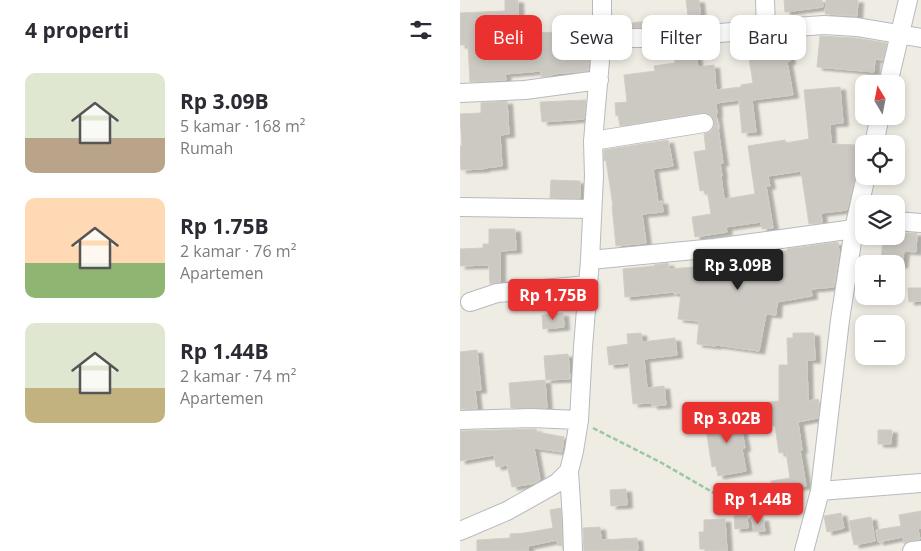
<!DOCTYPE html>
<html lang="id">
<head>
<meta charset="utf-8">
<style>
	body { margin:0; font-family:"Open Sans",sans-serif; background:#f7f7f7; color:#2b2b33; height:100vh; display:flex; flex-direction:column; font-size:19px; white-space:nowrap }
	* { box-sizing:border-box; margin:0 }
	p { font-size:16px; color:#7c7c81 }
	.icon { flex:none; width:28px; height:28px; fill:none; stroke:currentColor; stroke-width:2; stroke-linecap:round; stroke-linejoin:round }
	.map { position:relative; flex:1; overflow:hidden }
	.details { display:flex; flex-direction:column; background:#fff; width:460px }
	.details>* { flex:none }
	.banner { position:absolute; left:15px; top:15px; width:370px; height:45px; display:flex; gap:10px }
	.needle { width:32px; rotate:350deg }
	.tools { position:absolute; left:395px; top:75px; display:grid; gap:10px }
	.tools a { display:grid; place-items:center; width:50px; height:50px; border-radius:10px; background:#fff; box-shadow:0 2px 8px #0003; font-size:25px }
	.price { position:absolute; translate:-50% -42px; padding:0 11px; border-radius:5px; background:#ea312f; color:#fff; font-size:16px; line-height:32px; filter:drop-shadow(0 1px 2px #0008) }
	.price::after { content:''; position:absolute; left:50%; top:30px; width:15px; height:11px; margin-left:-8px; background:inherit; clip-path:polygon(0 0,100% 0,50% 100%) }
	.price.on { background:#222; color:#fff }
	ul { padding:0; list-style:none }
	li { display:flex; align-items:center; gap:15px; height:125px; padding:0 25px }
	li span { display:grid; place-items:center; flex:none; width:140px; height:100px; border-radius:10px; color:#555 }
	li>.icon { margin-inline-start:auto }
	span .icon { width:60px; height:60px; fill:#fffc; stroke-width:1 }
	li b { font-size:21px }
	h2 { display:flex; justify-content:space-between; align-items:center; height:60px; padding:0 25px; font-size:21px }
	.tag { padding:0 18px; border-radius:10px; background:#fff; box-shadow:0 2px 8px #0003; font-size:18px; line-height:45px }
	.tag.on { background:#ea312f; color:#fff }
	main { display:flex; flex:1; min-height:0 }
	.map>svg:first-child { display:block }
</style>
</head>
<body>
<main>
<section class="details">
<h2>4 properti<svg class="icon" aria-label="filters" viewBox="0 0 24 24"><path d="M4 7h16M4 17h16"/><circle cx="9" cy="7" r="2"/><circle cx="15" cy="17" r="2"/></svg></h2>
<ul>
<li><span style="background:linear-gradient(#dfe7d0 65%,#b9a48a 0)"><svg class="icon" aria-label="home" viewBox="0 0 24 24"><path d="M3 11l9-7 9 7M6 9v11h12V9"/></svg></span><div><b>Rp 3.09B</b><p>5 kamar · 168 m²</p><p>Rumah</p></div></li>
<li><span style="background:linear-gradient(#ffd9b3 65%,#8fb573 0)"><svg class="icon" aria-label="home" viewBox="0 0 24 24"><path d="M3 11l9-7 9 7M6 9v11h12V9"/></svg></span><div><b>Rp 1.75B</b><p>2 kamar · 76 m²</p><p>Apartemen</p></div></li>
<li><span style="background:linear-gradient(#dfe7d0 65%,#c2b280 0)"><svg class="icon" aria-label="home" viewBox="0 0 24 24"><path d="M3 11l9-7 9 7M6 9v11h12V9"/></svg></span><div><b>Rp 1.44B</b><p>2 kamar · 74 m²</p><p>Apartemen</p></div></li>
</ul>
</section>
<div class="map">
<svg width="461" height="551" viewBox="0 0 461 551">
	<defs>
		<filter id="shadow"><feDropShadow dx="5.5" dy="3" stdDeviation="1" flood-color="#0004"/></filter>
	</defs>
	<rect width="100%" height="100%" fill="#efece4"/>
	<path fill="#ccc9c3" stroke="#d3cdc2" filter="url(#shadow)" d="M45,0H58L59,34L131,30V38L128,71L92,74V76L81,77V71L45,74L46,80L10,82L8,45H0V13L45,11Z
		M226,0H239L241,24L201,27H165L164,24L228,16Z
		M324,0H362L363,7L325,12Z
		M366,0H398L397,16L365,14Z
		M360,36L396,38L427,43L423,60L415,59L414,72L357,67Z
		M321,39L322,45L328,44L330,61L327,62L333,95L292,100L296,132L282,133L279,100L256,103L257,114H256L263,163H260L262,176H261L264,199L295,194L288,146L325,140L326,143L349,139L344,90L380,87L383,123L370,124L371,144L398,145L396,172L387,210L361,213L362,223L349,224L341,171L308,176L310,186H306L313,228L302,229L301,222L266,227L267,232L235,237L232,217L251,214L247,190L240,191L234,152L246,150L244,134L251,131L254,126V121L252,116L248,113H242L160,126L158,115L156,116L155,103L167,102L164,75L195,71L194,66L215,63L213,48L235,46L238,67L254,65L256,90L281,87V85L293,83L288,52L278,53L276,42Z
		M126,100L124,119L82,122L80,102Z
		M47,101L49,134L40,135L42,166L24,168V169L1,170L0,146H2L0,114L21,113V103Z
		M208,140L213,166L193,169L198,202L202,201L203,212L182,214L186,243L156,246L152,206H153L146,160L144,161V150Z
		M91,180L120,181V198H90Z
		M29,229H55L56,250L40,251V282L30,284L29,265L0,266V249L23,248V244H29Z
		M448,233H457L456,252L444,251L442,265L421,263L423,236H436V234Z
		M378,242L379,254L374,287L351,289L352,296L317,302L316,315L306,314L299,351L256,345V346L237,344L239,321L218,319L221,293L214,294V292L165,297L163,269L194,266V265L208,263L209,269L260,265L261,268L311,260V251H327V249Z
		M448,288H461V301L449,302Z
		M103,313L104,327L83,329L82,315Z
		M181,333L182,342L215,338L217,355L184,359L187,388L204,386L206,405L192,406V403L173,404L169,363L149,365L147,347L168,344L167,334Z
		M333,333H354L355,360H347L348,401L358,399L359,405L358,418L338,422L342,450H340L346,486L324,489L325,494L313,496L311,481L330,478L326,452L319,453L315,426H313L309,402L319,401V365H328L327,338H333Z
		M17,350L21,390H15L17,409H0V352Z
		M108,354L110,379L86,380L84,356Z
		M85,380L87,408H51L49,383Z
		M278,410L285,448L282,449L286,471L258,476L256,466L252,467L245,423L260,421L258,413Z
		M76,429L77,432L104,437L102,452L74,448L80,480L76,483L52,487L47,465L36,467L34,455L0,461V431Z
		M418,430H432L431,444H418Z
		M166,489L167,505L151,506L150,490Z
		M101,508L102,545L98,546L97,540L68,546V551H17V540L50,538V534L65,533L93,528L90,510Z
		M461,511V528L458,529L460,539L450,541L444,544L443,537L418,542L416,530L441,526L439,515Z
		M381,513L384,528L367,532L364,516Z
		M287,515L288,528L275,529L274,516Z
		M411,517L415,541L394,545L389,521Z
		M303,518L305,531L294,532L292,519Z
		M265,519L267,551H245V549H240L239,532H244V520Z
		M140,527L141,540L177,538L178,550L124,551L123,528Z"/>
	<g fill="none" stroke-linecap="round" stroke-linejoin="round">
		<g stroke="#b7babe" stroke-width="20">
			<path id="minor" d="M305,0L306,29
				M142,38H201L306,29L364,25L397,27L461,38
				M428,84L448,0
				M0,93L65,90L139,80
				M133,141L244,123
				M414,144L420,116
				M0,207L132,209
				M436,221L461,223
				M130,260L255,248L394,229L403,222
				M10,302L37,293L128,285
				M0,420L71,418L119,420
				M109,471L112,520L113,551
				M360,491L461,483
				M0,531L47,511L97,483L109,471L114,451L119,420L123,347L130,260L134,176L133,141L142,38V0
				M344,551L360,491L380,320L394,229L406,176
				M452,551L461,550"/>
		</g>
		<path stroke="#9ac7a4" stroke-width="2.5" stroke-dasharray="5 2.5" stroke-linecap="butt" d="M133,428L200,462L254,493L281,501L319,507L343,498"/>
		<use href="#minor" stroke="#fff" stroke-width="18"/>
	</g>
</svg>
<div class="tools">
<a><svg class="needle" viewBox="-14 -14 28 28"><path d="M0-13l5 13h-10z" fill="#e53935"/><path d="M0 13l5-13h-10z" fill="#7c7c81"/></svg></a>
<a><svg class="icon" aria-label="locate" viewBox="0 0 24 24"><circle cx="12" cy="12" r="6"/><path d="M12 2v4M12 18v4M2 12h4M18 12h4"/></svg></a>
<a><svg class="icon" aria-label="layers" viewBox="0 0 24 24"><path d="M12 4l9 5-9 5-9-5zM3 14l9 5 9-5"/></svg></a>
<a>+</a>
<a>−</a>
</div>
<b class="price on" style="left:278px;top:291px">Rp 3.09B</b>
<b class="price" style="left:93px;top:321px">Rp 1.75B</b>
<b class="price" style="left:267px;top:444px">Rp 3.02B</b>
<b class="price" style="left:298px;top:525px">Rp 1.44B</b>
<div class="banner">
<a class="tag on">Beli</a>
<a class="tag">Sewa</a>
<a class="tag">Filter</a>
<a class="tag">Baru</a>
</div>
</div>
</main>
</body>
</html>
